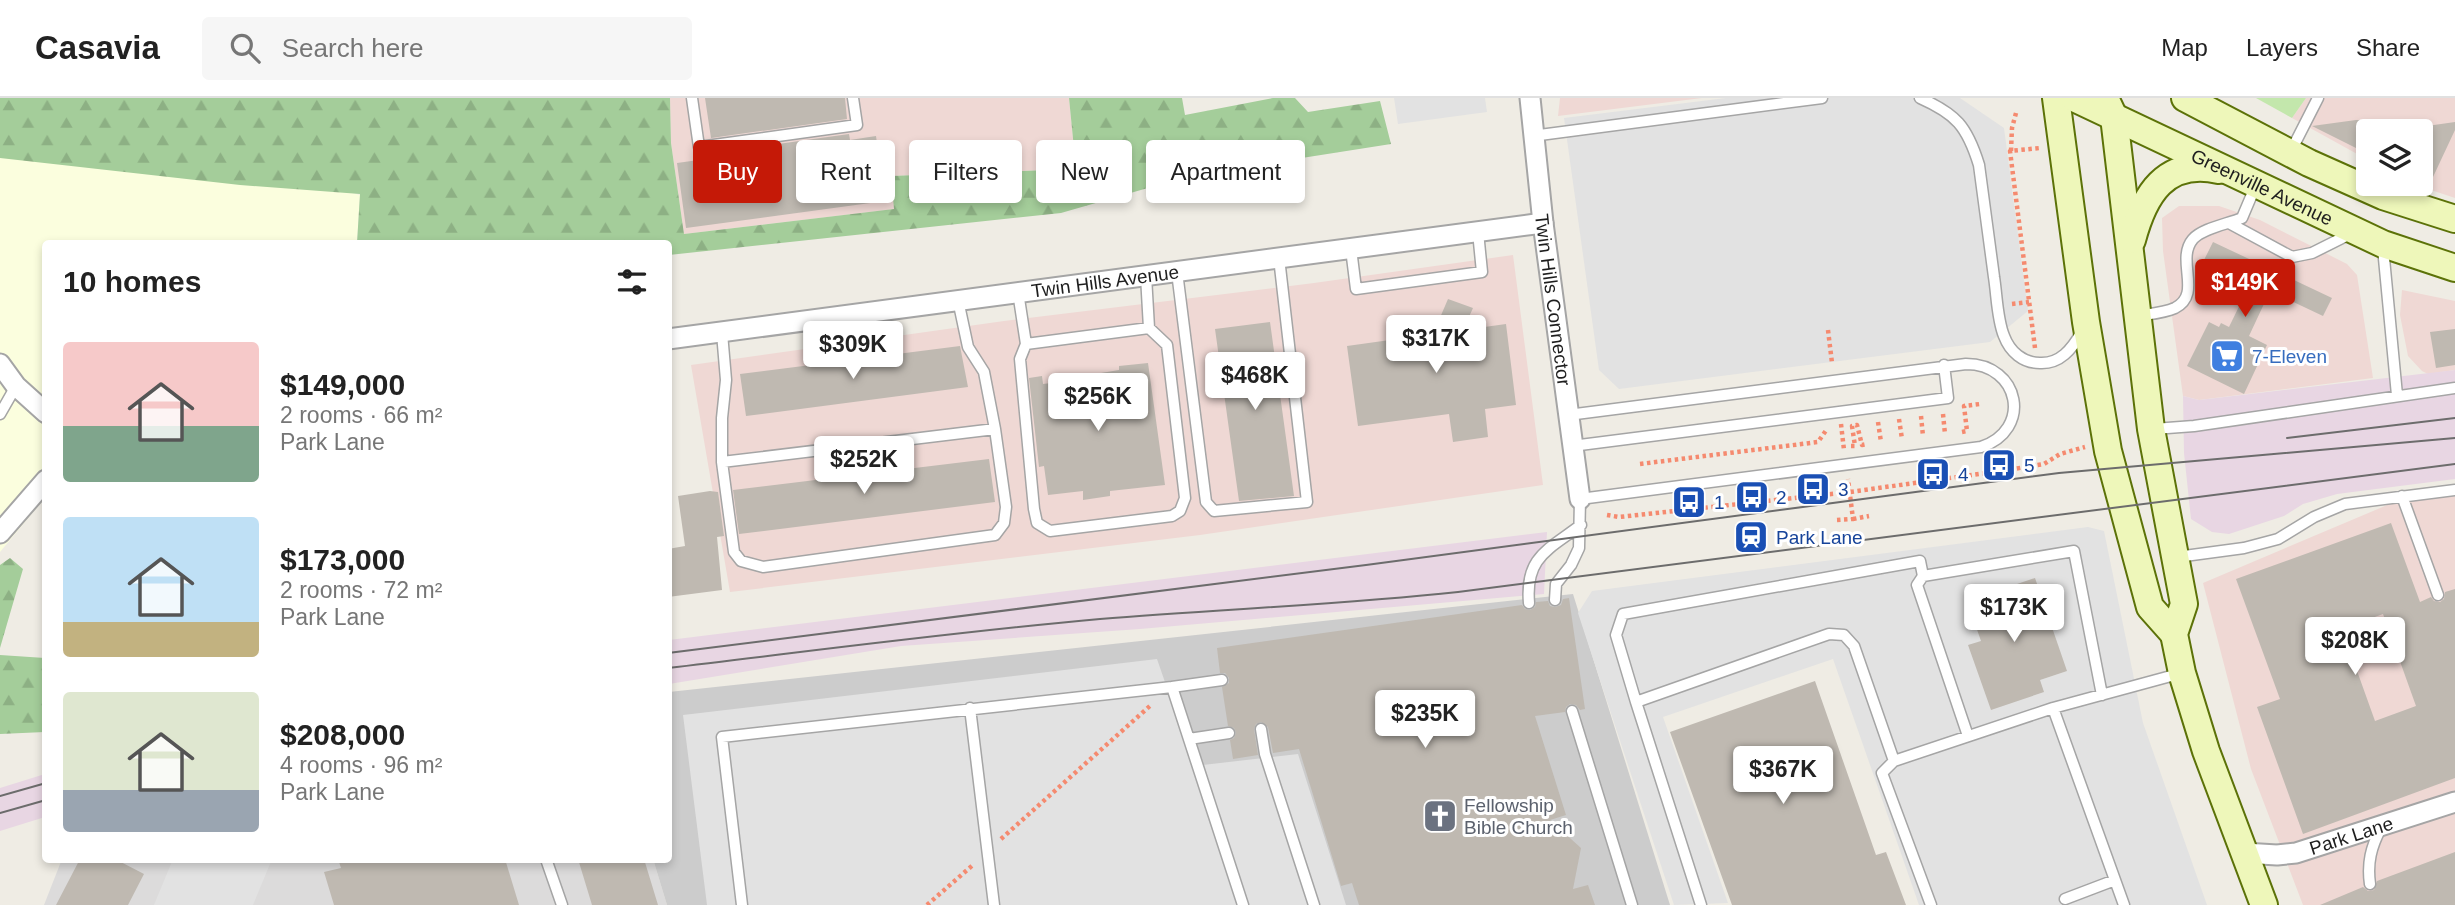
<!DOCTYPE html>
<html lang="en">
<head>
<meta charset="utf-8">
<style>
	body { margin:0; font-family:Arial,sans-serif; background:#f6f6f6; color:#222; height:100vh; display:flex; flex-direction:column; font-size:26px; white-space:nowrap }
	* { box-sizing:border-box; margin:0 }
	p { font-size:23px; color:#767676 }
	.icon { flex:none; width:38px; height:38px; fill:none; stroke:currentColor; stroke-width:2; stroke-linecap:round; stroke-linejoin:round }
	.map { position:relative; flex:1; overflow:hidden }
	.panel { position:absolute; left:42px; top:142px; width:630px; height:623px; display:flex; flex-direction:column; background:#fff; border-radius:7px; box-shadow:0 4px 10px #0003 }
	.panel>* { flex:none }
	.hud { position:absolute; left:693px; top:42px; width:665px; height:63px; display:flex; gap:14px }
	.controls { position:absolute; left:2356px; top:21px; display:grid; gap:14px }
	.controls a { display:grid; place-items:center; width:77px; height:77px; border-radius:7px; background:#fff; box-shadow:0 4px 10px #0003; font-size:35px }
	.price { position:absolute; translate:-50% -60px; padding:0 16px; border-radius:7px; background:#fff; color:#222; font-size:23px; line-height:46px; filter:drop-shadow(0 2px 4px #0008) }
	.price::after { content:''; position:absolute; left:50%; top:42px; width:21px; height:16px; margin-left:-10px; background:inherit; clip-path:polygon(0 0,100% 0,50% 100%) }
	.price.selected { background:#c51907; color:#fff }
	ul { padding:0; list-style:none }
	li { display:flex; align-items:center; gap:21px; height:175px; padding:0 21px }
	li span { display:grid; place-items:center; flex:none; width:196px; height:140px; border-radius:7px; color:#555 }
	li>.icon { margin-inline-start:auto }
	span .icon { width:84px; height:84px; fill:#fffc; stroke-width:1 }
	li b { font-size:30px }
	h2 { display:flex; justify-content:space-between; align-items:center; height:84px; padding:0 21px; font-size:30px }
	.pill { padding:0 24px; border-radius:7px; background:#fff; box-shadow:0 4px 10px #0003; font-size:24px; line-height:63px }
	.pill.selected { background:#c51907; color:#fff }
	header { display:flex; align-items:center; gap:42px; box-sizing:border-box; height:98px; padding:0 35px; background:#fff; border-bottom:2px solid #e0e0e0 }
	header strong { font-size:33px }
	nav { display:flex; gap:38px; margin-inline-start:auto; font-size:24px }
	.search { width:490px; height:63px; background:#f6f6f6; display:flex; align-items:center; gap:18px; box-sizing:border-box; padding:0 24px; border-radius:7px; color:#767676; font-size:26px }
	.map>svg:first-child { display:block }
</style>
</head>
<body>
<header>
<strong>Casavia</strong>
<div class="search"><svg class="icon" aria-label="search" viewBox="0 0 24 24"><circle cx="10" cy="10" r="6"/><path d="M15 15l6 6"/></svg>Search here</div>
<nav><a>Map</a><a>Layers</a><a>Share</a></nav>
</header>
<div class="map">
<svg width="2455" height="807" viewBox="0 0 2455 807">
	<defs>
		<pattern id="forest-firs" width="22" height="20" patternUnits="userSpaceOnUse" patternTransform="scale(1.75)"><rect width="22" height="20" fill="#a4cd9a"/><path d="M5 1l3.5 6h-7zM16 11l3.5 6h-7z" fill="#8db084"/></pattern>
	</defs>
	<rect width="100%" height="100%" fill="#efece4"/>
	<path fill="#dcdbdb" d="M62,761H653L667,807H44Z"/>
	<path fill="#efd8d4" d="M670,0H1069L1076,71L891,78L895,111L684,136L671,45Z
		M1560,0H1702L1558,18Z
		M2306,0H2455V100L2413,86H2420V33H2368V62L2292,20Z
		M2179,108H2219L2260,122L2347,166L2357,177L2373,280L2199,302L2183,298L2163,153L2162,120Z
		M1513,157L1543,387L1200,437L730,494L691,267L1004,223L1314,185Z
		M2402,192L2455,203V272L2428,276L2422,273L2408,258L2400,217Z
		M2455,396V807H2303L2251,671L2203,485L2392,405Z"/>
	<path fill="#e8d6e3" d="M2455,272V381L2337,396L2303,406L2284,418L2229,436L2212,434L2191,421L2184,355L2183,298L2199,302Z
		M1547,434L1544,496L1140,531L901,548L669,586V542Z
		M45,676V719L0,733V690Z"/>
	<path fill="#fbfede" d="M0,0L360,97L357,145H46L45,400L0,454Z"/>
	<path fill="#ccc" d="M1573,496L1670,807H667L653,761H668L669,594Z"/>
	<path fill="#c3e7ac" d="M2256,0H2306L2292,20Z"/>
	<path fill="url(#forest-firs)" d="M0,0H670L671,45L684,136L894,111L891,78L1076,71L1069,0H1182L1185,17L1273,0H1295L1308,14L1380,3L1391,46L1193,77L1061,115L669,157L668,145H357L360,96L240,87L0,60Z
		M10,460L23,471L0,550V467Z
		M0,557L45,560V634L0,636Z"/>
	<path fill="#e2e2e2" d="M1394,0H1485L1487,14L1398,26Z
		M1726,0H1960L2004,30L2028,213L1990,244L1619,291L1599,272L1564,20Z
		M2088,429L2104,433L2143,625L2207,807H1919L1833,561L1663,619L1728,805L1674,807L1578,515L1592,493Z
		M1157,561L1194,668L1298,656L1346,807H707L683,617Z
		M173,761H272L253,807H154Z"/>
	<path fill="#bfb9b1" fill-rule="evenodd" d="M705,0H845L847,21L711,40Z
		M2356,22H2368V56L2312,28Z
		M2455,24V32L2433,79L2420,73V29Z
		M849,36L850,42L876,38L885,103L686,130L677,65L713,60V55Z
		M2213,144L2332,200L2323,218L2270,193L2249,238L2267,247L2244,296L2187,268L2209,224L2219,229L2221,225L2229,229L2249,188L2202,166Z
		M1448,201L1473,210L1463,232L1506,226L1516,307L1485,311L1488,339L1453,344L1449,316L1358,328L1347,248L1433,236Z
		M1270,224L1294,398L1239,403L1215,231Z
		M2455,231V267L2436,270L2430,234Z
		M960,248L968,289L746,318L740,276Z
		M1148,265L1165,387L1110,393V398L1083,402V393L1048,397L1044,368L1039,369L1029,280L1042,278L1043,286L1102,279L1101,275L1119,272V268Z
		M989,361L995,404L739,436L733,392Z
		M710,393L718,394L724,438L717,439L722,492L668,499V451L685,448L678,398Z
		M2391,425L2420,504L2431,499L2434,503L2440,504L2444,501L2445,494L2455,491V680L2303,736L2257,609L2280,601L2236,481ZM2383,516L2416,608L2375,623L2342,531Z
		M2035,480L2067,573L2040,582L2044,594L1991,612L1968,547L1981,543L1967,503Z
		M1569,500L1585,611L1580,612L1576,607L1570,606L1566,609L1565,614L1535,618L1566,717L1550,722L1581,750L1573,791L1588,787L1595,807H1359L1352,785L1341,788L1299,651L1273,655L1268,629L1261,624L1256,626L1254,631L1258,657L1233,661L1230,642L1234,640L1236,635L1234,630L1228,628L1222,589L1229,585V580L1225,575H1220L1217,550L1522,507L1525,511L1530,512L1535,509L1536,504L1548,503L1550,508L1555,509L1561,507L1563,501Z
		M1815,583L1876,757L1886,754L1906,807H1732L1670,634Z
		M2455,754V807H2320L2363,789L2368,793L2374,792L2377,783Z
		M80,761H115L144,776L128,807H56Z
		M338,761H505L519,807H334L324,774L341,770Z
		M578,761H644L658,807H592Z"/>
	<g fill="none" stroke-linecap="round" stroke-linejoin="round">
		<g stroke="#a5a5a5" stroke-width="13">
			<path id="lane" d="M692,0L699,49L857,27L853,0
				M1920,0C1956,16 1967,28 1979,67C1984,104 1989,142 1994,179C1997,198 1997,221 2004,238C2010,254 2023,265 2040,265C2060,266 2072,251 2081,235
				M1532,38L1822,0
				M2291,53L2318,0
				M2229,125L2292,159L2312,155L2352,135
				M2383,150L2397,297
				M1351,151L1356,191L1482,174L1478,134
				M1177,174L1206,404L1214,413L1307,404L1279,160
				M1018,194L1026,246L1149,230L1146,178
				M2137,218C2149,216 2164,215 2175,210C2203,196 2175,162 2193,141C2203,130 2228,126 2242,120L2256,87
				M722,235L726,282L722,320V364L734,454L741,463L763,469L995,437L1004,425L1006,409L995,331L984,274L968,249L958,202
				M1026,246L1020,261L1034,411L1037,425L1050,433L1172,418L1180,413L1185,400L1167,247L1149,230
				M0,316L16,288
				M2154,331L2194,328L2455,290
				M1572,348L1948,300L1944,267
				M722,364L995,331
				M2402,398L2438,497
				M2177,459L2244,450L2278,441L2314,419L2345,406L2455,392
				M1555,502L1556,486L1571,467L1579,450L1580,401L1981,349C2033,332 2020,266 1966,266L1568,317
				M1529,505C1525,459 1548,452 1581,427
				M1172,589L1222,582
				M1636,604L1616,537L1623,516L1920,463L1923,478
				M970,610L994,807
				M1572,613L1632,807
				M1261,631L1265,656L1314,807
				M1968,638L1917,487L1923,478L2074,453L2102,597
				M1189,641L1229,635
				M546,761L562,807
				M2370,786C2367,765 2371,749 2381,730
				M2065,801L2115,782
				M742,807L722,639L1172,589L1243,807
				M1701,807L1636,604L1829,536L1844,537L1854,548L1894,663
				M1931,807L1882,675L1894,663L2053,610
				M2124,807L2053,610L2182,575"/>
		</g>
		<g stroke="#a5a5a5" stroke-width="23">
			<g id="street">
				<path id="s1" d="M1530,0L1543,125L1580,401"/>
				<path id="s2" d="M668,241L1543,125"/>
				<path d="M0,266L16,288L46,315"/>
				<path d="M0,435L46,382"/>
				<path id="s3" d="M2244,755L2277,757L2296,755L2455,704"/>
			</g>
		</g>
		<g stroke="#5c7208" stroke-width="30">
			<g id="secondary">
				<path d="M2056,0L2086,224L2108,353L2150,509L2174,536"/>
				<path id="s4" d="M2074,0L2383,146L2455,170"/>
				<path d="M2105,0L2114,19L2151,331L2184,506L2174,536L2182,575L2206,653L2264,807"/>
				<path d="M2185,0L2309,65L2383,98L2455,121"/>
				<path d="M2132,142C2144,97 2165,60 2219,72"/>
			</g>
		</g>
		<path stroke="#f58a6f" stroke-width="4.5" stroke-dasharray="3.5 3.5" stroke-linecap="butt" d="M2011,53L2012,30L2016,15
			M2012,206L2029,204
			M1828,232L1832,265
			M2035,250L2010,53L2040,50
			M1943,316L1945,336
			M1921,318L1923,338
			M1899,321L1902,341
			M1878,324L1881,344
			M1841,326L1844,352
			M1962,334L1967,333L1964,308L1980,306
			M1851,348H1855L1852,328L1857,327L1862,347L1867,346
			M1640,366L1818,344L1827,331
			M1607,417L1619,419L1850,394L2007,372L2044,366L2060,356L2085,349
			M1853,421L1869,418
			M1837,422L1853,421L1848,381
			M1001,741L1151,607
			M927,807L974,766"/>
		<use href="#lane" stroke="#fff" stroke-width="10"/>
		<use href="#street" stroke="#fff" stroke-width="19"/>
		<use href="#secondary" stroke="#eef7ba" stroke-width="26"/>
		<path stroke="#6c6c6c" stroke-width="2" d="M2287,340L2455,320
			M668,555L1366,467L2059,375L2455,340
			M668,570C812,553 955,534 1100,521C1219,511 1339,507 1458,494L2455,366
			M0,698L46,685
			M0,715L46,702"/>
	</g>
	<defs>
		<g id="supermarket-square" transform="scale(1.75)"><rect x="-9" y="-9" width="18" height="18" rx="4" fill="#3f7fe0" stroke="#fff"/><path d="M-6-5.5h2.5l.6 2H6L4.5 2H-2.5L-4.4-4H-6ZM-1.5 3.2a1.3 1.3 0 1 0 .1 0ZM3 3.2a1.3 1.3 0 1 0 .1 0Z" fill="#fff"/></g>
		<g id="bus-square" transform="scale(1.75)"><rect x="-9" y="-9" width="18" height="18" rx="4" fill="#1a4fb4" stroke="#fff"/><path d="M-5-6H5V4H4V6H2V4H-2V6H-4V4H-5ZM-3.5-4V0h7V-4ZM-3.5 1.2v1.5H-2V1.2ZM2 1.2v1.5H3.5V1.2Z" fill="#fff"/></g>
		<g id="station-square" transform="scale(1.75)"><rect x="-9" y="-9" width="18" height="18" rx="4" fill="#1a4fb4" stroke="#fff"/><path d="M-3-6H3Q5-6 5-4V2Q5 4 3 4L4.5 6H3L1.5 4h-3L-3 6H-4.5L-3 4Q-5 4-5 2V-4Q-5-6-3-6ZM-3.5-4v3h7v-3ZM-3.5 1v1.5H-2V1ZM2 1v1.5H3.5V1Z" fill="#fff"/></g>
		<g id="church-square" transform="scale(1.75)"><rect x="-9" y="-9" width="18" height="18" rx="4" fill="#6b7280" stroke="#fff"/><path d="M-1.2-6h2.4v3.5h3.3v2.4h-3.3V6h-2.4V-.1h-3.3v-2.4h3.3Z" fill="#fff"/></g>
	</defs>
	<g fill-rule="evenodd">
		<use href="#supermarket-square" x="2227" y="258"/>
		<use href="#bus-square" x="1999" y="367"/>
		<use href="#bus-square" x="1933" y="376"/>
		<use href="#bus-square" x="1813" y="391"/>
		<use href="#bus-square" x="1752" y="399"/>
		<use href="#bus-square" x="1689" y="404"/>
		<use href="#station-square" x="1751" y="439"/>
		<use href="#church-square" x="1440" y="718"/>
	</g>
	<g text-anchor="middle" dominant-baseline="central" stroke-width="6" stroke-linejoin="round" paint-order="stroke">
		<g font-size="19" fill="#1e1e1e" stroke="#fff">
			<text stroke="none"><textPath href="#s4" startOffset="208">Greenville Avenue</textPath></text>
			<text stroke="none"><textPath href="#s2" startOffset="441">Twin Hills Avenue</textPath></text>
			<text stroke="none"><textPath href="#s1" startOffset="203">Twin Hills Connector</textPath></text>
			<text stroke="none"><textPath href="#s3" startOffset="110">Park Lane</textPath></text>
		</g>
		<g font-size="19" fill="#366cbe" stroke="#fff" text-anchor="start">
			<text x="2252" y="258">7-Eleven</text>
		</g>
		<g font-size="19" fill="#164399" stroke="#fff" text-anchor="start">
			<text x="2024" y="367">5</text>
			<text x="1958" y="376">4</text>
			<text x="1838" y="391">3</text>
			<text x="1776" y="399">2</text>
			<text x="1714" y="404">1</text>
			<text x="1776" y="439">Park Lane</text>
		</g>
		<g font-size="19" fill="#5b616d" stroke="#fff" text-anchor="start">
			<text x="1464" y="707">Fellowship<tspan x="1464" dy="22">Bible Church</tspan></text>
		</g>
	</g>
</svg>
<div class="controls">
<a><svg class="icon" aria-label="layers" viewBox="0 0 24 24"><path d="M12 4l9 5-9 5-9-5zM3 14l9 5 9-5"/></svg></a>
</div>
<b class="price selected" style="left:2245px;top:221px">$149K</b>
<b class="price" style="left:1436px;top:277px">$317K</b>
<b class="price" style="left:853px;top:283px">$309K</b>
<b class="price" style="left:1255px;top:314px">$468K</b>
<b class="price" style="left:1098px;top:335px">$256K</b>
<b class="price" style="left:864px;top:398px">$252K</b>
<b class="price" style="left:2014px;top:546px">$173K</b>
<b class="price" style="left:2355px;top:579px">$208K</b>
<b class="price" style="left:1425px;top:652px">$235K</b>
<b class="price" style="left:1783px;top:708px">$367K</b>
<div class="hud">
<a class="pill selected">Buy</a>
<a class="pill">Rent</a>
<a class="pill">Filters</a>
<a class="pill">New</a>
<a class="pill">Apartment</a>
</div>
<section class="panel">
<h2>10 homes<svg class="icon" aria-label="filters" viewBox="0 0 24 24"><path d="M4 7h16M4 17h16"/><circle cx="9" cy="7" r="2"/><circle cx="15" cy="17" r="2"/></svg></h2>
<ul>
<li><span style="background:linear-gradient(#f6c9c9 60%,#7fa58c 0)"><svg class="icon" aria-label="home" viewBox="0 0 24 24"><path d="M3 11l9-7 9 7M6 9v11h12V9"/></svg></span><div><b>$149,000</b><p>2 rooms · 66 m²</p><p>Park Lane</p></div></li>
<li><span style="background:linear-gradient(#bfe0f5 75%,#c2b280 0)"><svg class="icon" aria-label="home" viewBox="0 0 24 24"><path d="M3 11l9-7 9 7M6 9v11h12V9"/></svg></span><div><b>$173,000</b><p>2 rooms · 72 m²</p><p>Park Lane</p></div></li>
<li><span style="background:linear-gradient(#dfe7d0 70%,#9aa5b1 0)"><svg class="icon" aria-label="home" viewBox="0 0 24 24"><path d="M3 11l9-7 9 7M6 9v11h12V9"/></svg></span><div><b>$208,000</b><p>4 rooms · 96 m²</p><p>Park Lane</p></div></li>
</ul>
</section>
</div>
</body>
</html>
